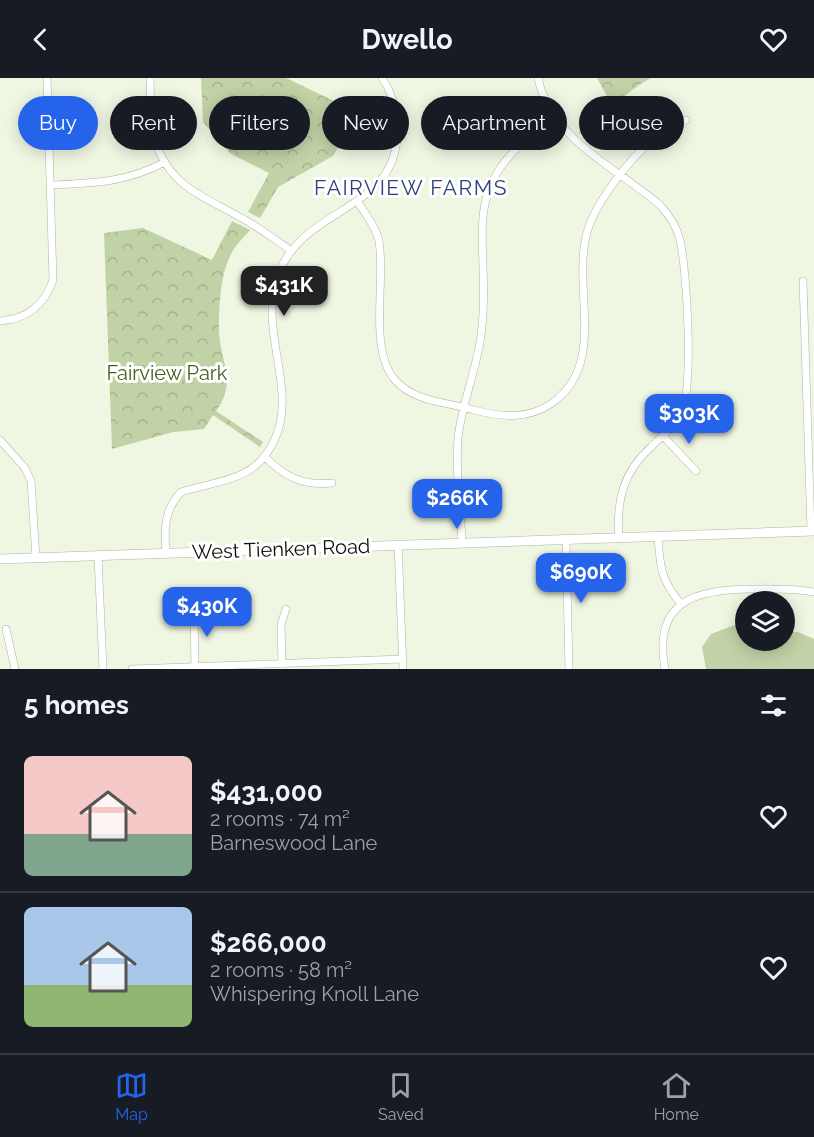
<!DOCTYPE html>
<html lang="en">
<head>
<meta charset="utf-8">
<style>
	body { margin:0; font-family:Raleway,sans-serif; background:#242831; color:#f1f3f6; height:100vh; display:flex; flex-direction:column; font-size:22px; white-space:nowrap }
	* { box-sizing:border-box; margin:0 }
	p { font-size:20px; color:#9ea1a6 }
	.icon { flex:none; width:33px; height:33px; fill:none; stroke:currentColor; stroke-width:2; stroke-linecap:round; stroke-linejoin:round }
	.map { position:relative; height:591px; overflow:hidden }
	.drawer { display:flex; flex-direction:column; background:#171b24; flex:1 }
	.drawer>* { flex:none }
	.hud { position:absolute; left:18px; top:18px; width:778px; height:54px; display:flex; gap:12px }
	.controls { position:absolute; left:735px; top:513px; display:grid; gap:12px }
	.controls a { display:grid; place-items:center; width:60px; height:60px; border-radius:50%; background:#171b24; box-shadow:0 3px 15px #0003; font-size:30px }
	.price { position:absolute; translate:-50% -51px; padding:0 14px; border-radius:12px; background:#2563eb; color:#fff; font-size:20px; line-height:39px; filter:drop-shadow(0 2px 3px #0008) }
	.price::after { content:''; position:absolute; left:50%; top:36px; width:18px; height:14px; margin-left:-9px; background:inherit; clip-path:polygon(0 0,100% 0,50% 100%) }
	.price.current { background:#222; color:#fff }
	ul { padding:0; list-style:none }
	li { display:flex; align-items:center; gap:18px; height:150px; padding:0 24px }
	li+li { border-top:2px solid #363941 }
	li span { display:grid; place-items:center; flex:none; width:168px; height:120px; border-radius:9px; color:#555 }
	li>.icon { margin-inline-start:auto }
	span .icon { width:72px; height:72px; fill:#fffc; stroke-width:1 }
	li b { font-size:26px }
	h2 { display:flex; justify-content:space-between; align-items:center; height:72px; padding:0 24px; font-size:26px }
	.tag { padding:0 21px; border-radius:27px; background:#171b24; box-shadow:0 3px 15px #0003; font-size:21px; line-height:54px }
	.tag.current { background:#2563eb; color:#fff }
	header { display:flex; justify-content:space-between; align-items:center; height:78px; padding:0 24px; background:#171b24; font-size:27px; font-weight:700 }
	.dock { display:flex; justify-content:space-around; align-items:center; height:84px; border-top:2px solid #363941; background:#171b24; font-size:16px; color:#9ea1a6 }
	.dock a { display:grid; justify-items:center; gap:3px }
	.dock .current { color:#2563eb }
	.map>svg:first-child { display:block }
</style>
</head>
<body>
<header><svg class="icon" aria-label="back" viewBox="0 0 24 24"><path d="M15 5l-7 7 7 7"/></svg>Dwello<svg class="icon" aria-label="heart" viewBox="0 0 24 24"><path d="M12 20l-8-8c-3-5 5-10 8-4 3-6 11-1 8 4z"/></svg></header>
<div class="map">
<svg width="814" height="591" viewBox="0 0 814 591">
	<defs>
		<pattern id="forest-crowns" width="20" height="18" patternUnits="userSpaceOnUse" patternTransform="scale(1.5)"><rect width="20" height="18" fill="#c1d2a6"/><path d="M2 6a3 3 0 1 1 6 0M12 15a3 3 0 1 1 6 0" fill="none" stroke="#a5b38e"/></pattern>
	</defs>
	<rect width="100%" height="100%" fill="#eff7e3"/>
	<path fill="#c1d2a6" d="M745,543L746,562H784L785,554H798L814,561V591H706L702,569L711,556Z"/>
	<path fill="url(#forest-crowns)" d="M201,0H286L334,23L346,45V57L333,78L278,109L260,140L248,134L269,95L231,76L203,44Z
		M597,0H651C624,14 605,36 587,61L579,54L609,22Z
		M232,143L250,152C244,159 236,167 232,174C220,196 219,228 219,253C220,285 238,303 216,333L263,364L260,369L213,337L204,351L173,354L112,371L104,155L143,150L212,182Z"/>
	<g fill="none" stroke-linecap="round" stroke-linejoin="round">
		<g stroke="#aeb5a2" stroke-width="8">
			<path id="street" d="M150,0C151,18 149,38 153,55C165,105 198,116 238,138C257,148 274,161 292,173
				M538,0C551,62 616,89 660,127C669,137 677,148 680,162C687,193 694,310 681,335C674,349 662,358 651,369C623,394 616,423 619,460
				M50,107C94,105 125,105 165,84
				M358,124C365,136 377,150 379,164C386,202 368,271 395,302C414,324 447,324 474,332C501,339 528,342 552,325C609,285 570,208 588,151C597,123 629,82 651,63C662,55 675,49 686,42
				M803,203L811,453
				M0,243C27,241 44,228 53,202L47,0
				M663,358L696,393
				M0,362L25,390L31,403L36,480
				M264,378C285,399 302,408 332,405
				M658,458C660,490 661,502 681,526
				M566,462L569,591
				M462,465C461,431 455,394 458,360C462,325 476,293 481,258C494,158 449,109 555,40
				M398,467L403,591
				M166,475C164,452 164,432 181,414C217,402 253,405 273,365C303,307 247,241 287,179C322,126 402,126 397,47C396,30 392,14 382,0
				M98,478L103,591
				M194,531L195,591
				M6,551L15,591
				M282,586L281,546L286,531
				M132,591L403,581
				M665,591C652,522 697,511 753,511C774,511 794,510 814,514"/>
		</g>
		<g stroke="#aeb5a2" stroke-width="10">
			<path id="secondary" d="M0,481L814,453"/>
		</g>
		<use href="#street" stroke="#fff" stroke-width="7"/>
		<use href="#secondary" stroke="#fff" stroke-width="9"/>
	</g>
	<g text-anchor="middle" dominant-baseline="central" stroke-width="6" stroke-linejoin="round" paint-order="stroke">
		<g font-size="20" fill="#495d1b" stroke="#fff">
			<text x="167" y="295">Fairview Park</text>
		</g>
		<g font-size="20" fill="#0e1009" stroke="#fff">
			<text transform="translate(281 471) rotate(-2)">West Tienken Road</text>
		</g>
		<g font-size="21" letter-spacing="1.5" fill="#2c437b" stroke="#fff">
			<text x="411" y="109">FAIRVIEW FARMS</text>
		</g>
	</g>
</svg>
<div class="controls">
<a><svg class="icon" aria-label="layers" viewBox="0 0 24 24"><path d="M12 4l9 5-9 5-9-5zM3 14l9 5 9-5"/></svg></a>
</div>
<b class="price current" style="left:284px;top:239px">$431K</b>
<b class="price" style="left:689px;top:367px">$303K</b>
<b class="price" style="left:457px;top:452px">$266K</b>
<b class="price" style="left:581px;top:526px">$690K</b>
<b class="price" style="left:207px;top:560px">$430K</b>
<div class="hud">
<a class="tag current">Buy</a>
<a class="tag">Rent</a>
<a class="tag">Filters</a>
<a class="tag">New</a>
<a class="tag">Apartment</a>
<a class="tag">House</a>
</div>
</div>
<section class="drawer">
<h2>5 homes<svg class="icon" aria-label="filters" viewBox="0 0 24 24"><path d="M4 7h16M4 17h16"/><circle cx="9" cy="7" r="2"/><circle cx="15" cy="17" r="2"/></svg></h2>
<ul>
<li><span style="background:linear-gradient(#f6c9c9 65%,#7fa58c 0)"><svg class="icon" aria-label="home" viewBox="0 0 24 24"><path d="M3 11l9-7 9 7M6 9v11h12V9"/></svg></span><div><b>$431,000</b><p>2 rooms · 74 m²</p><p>Barneswood Lane</p></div><svg class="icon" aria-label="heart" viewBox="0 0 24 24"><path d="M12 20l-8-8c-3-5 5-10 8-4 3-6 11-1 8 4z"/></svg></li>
<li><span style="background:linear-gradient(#a9c7e8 65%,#8fb573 0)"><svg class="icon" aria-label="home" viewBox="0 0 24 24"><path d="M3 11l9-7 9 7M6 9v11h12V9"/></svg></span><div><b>$266,000</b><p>2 rooms · 58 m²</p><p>Whispering Knoll Lane</p></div><svg class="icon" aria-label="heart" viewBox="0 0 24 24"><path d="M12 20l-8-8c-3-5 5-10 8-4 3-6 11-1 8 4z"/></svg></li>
</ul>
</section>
<nav class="dock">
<a class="current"><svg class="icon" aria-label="map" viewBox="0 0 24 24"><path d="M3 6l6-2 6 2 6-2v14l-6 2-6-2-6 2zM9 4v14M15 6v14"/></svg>Map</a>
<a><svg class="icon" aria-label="saved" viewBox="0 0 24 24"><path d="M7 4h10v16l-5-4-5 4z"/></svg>Saved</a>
<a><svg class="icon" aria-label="home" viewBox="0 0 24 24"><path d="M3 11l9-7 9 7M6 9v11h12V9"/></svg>Home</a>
</nav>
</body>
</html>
